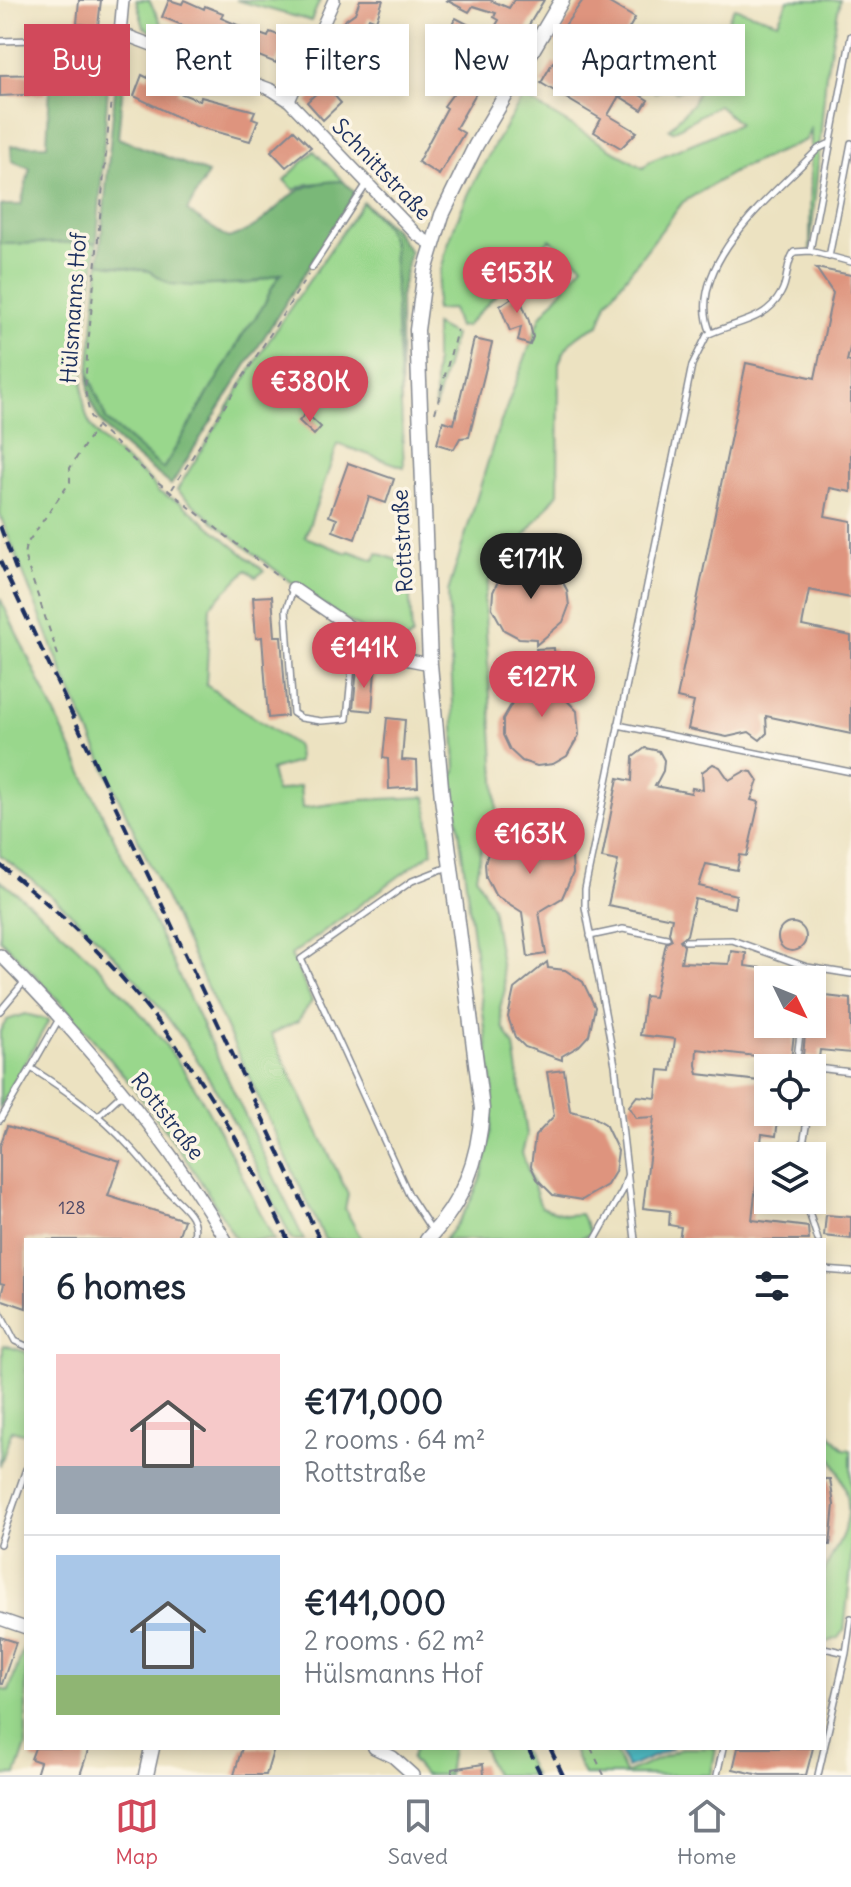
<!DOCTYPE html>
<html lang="en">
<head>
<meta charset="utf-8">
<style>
	body { margin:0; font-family:Delius,sans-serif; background:#f6f6f7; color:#1f2937; height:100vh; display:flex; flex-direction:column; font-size:30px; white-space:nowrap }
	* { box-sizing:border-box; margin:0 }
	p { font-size:26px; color:#747a83 }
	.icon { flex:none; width:44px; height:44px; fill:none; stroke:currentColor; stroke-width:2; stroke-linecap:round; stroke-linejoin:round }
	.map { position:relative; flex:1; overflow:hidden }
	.details { position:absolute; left:24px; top:1238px; width:802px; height:512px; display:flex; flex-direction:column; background:#fff; border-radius:0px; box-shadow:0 4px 12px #0003 }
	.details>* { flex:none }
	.guide { position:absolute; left:24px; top:24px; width:804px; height:72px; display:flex; gap:16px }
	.needle { width:52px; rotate:133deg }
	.buttons { position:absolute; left:754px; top:966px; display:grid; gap:16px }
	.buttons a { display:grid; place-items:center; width:72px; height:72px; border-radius:0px; background:#fff; box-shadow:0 4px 12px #0003; font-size:40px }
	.price { position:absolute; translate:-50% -68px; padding:0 18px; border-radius:28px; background:#d1495b; color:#fff; font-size:26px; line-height:52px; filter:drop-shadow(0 2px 4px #0008) }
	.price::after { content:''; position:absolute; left:50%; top:48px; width:24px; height:18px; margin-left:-12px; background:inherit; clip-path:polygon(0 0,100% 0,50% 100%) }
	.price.selected { background:#222; color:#fff }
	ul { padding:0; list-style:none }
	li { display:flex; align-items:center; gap:24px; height:200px; padding:0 32px }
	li+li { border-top:2px solid #e0e1e3 }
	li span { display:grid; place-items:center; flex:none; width:224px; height:160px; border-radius:0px; color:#555 }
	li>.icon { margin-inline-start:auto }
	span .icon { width:96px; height:96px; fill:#fffc; stroke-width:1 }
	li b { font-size:34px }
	h2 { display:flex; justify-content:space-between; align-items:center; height:96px; padding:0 32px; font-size:34px }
	.chip { padding:0 28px; border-radius:0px; background:#fff; box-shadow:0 4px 12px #0003; font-size:28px; line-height:72px }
	.chip.selected { background:#d1495b; color:#fff }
	.tab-bar { display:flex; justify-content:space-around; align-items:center; height:112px; border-top:2px solid #e0e1e3; background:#fff; font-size:22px; color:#747a83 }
	.tab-bar a { display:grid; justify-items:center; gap:4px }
	.tab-bar .selected { color:#d1495b }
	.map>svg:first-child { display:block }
</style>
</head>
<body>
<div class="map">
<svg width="851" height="1775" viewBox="0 0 851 1775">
	<rect width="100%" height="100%" fill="#fcf5e5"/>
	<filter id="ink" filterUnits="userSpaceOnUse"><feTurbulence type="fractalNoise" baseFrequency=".0125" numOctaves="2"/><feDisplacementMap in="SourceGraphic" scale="16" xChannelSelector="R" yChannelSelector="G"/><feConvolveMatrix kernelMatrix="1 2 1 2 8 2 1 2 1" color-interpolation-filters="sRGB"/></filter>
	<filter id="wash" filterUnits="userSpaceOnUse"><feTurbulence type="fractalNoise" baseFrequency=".006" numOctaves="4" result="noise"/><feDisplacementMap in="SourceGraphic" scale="32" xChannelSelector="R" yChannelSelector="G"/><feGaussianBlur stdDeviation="1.8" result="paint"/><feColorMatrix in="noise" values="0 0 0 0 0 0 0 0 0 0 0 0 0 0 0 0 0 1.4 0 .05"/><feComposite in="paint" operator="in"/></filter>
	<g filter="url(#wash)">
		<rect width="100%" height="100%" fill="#ece2c1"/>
		<path fill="#99d78c" stroke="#5a8375" stroke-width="2" d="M136,0H149L169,38L167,41L144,27Z
			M236,0H320L311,21Z
			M788,0H840L826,74L810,251L811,126L806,140L741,168L683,202L607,302L599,325C578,333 567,342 559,363L558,493L489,581L484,598L498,827L482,845L476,876L492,907L505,989L500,1008L503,1027L514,1046L527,1135L522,1153L541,1207L566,1215L581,1214L591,1234L575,1240H444C483,1195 493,1147 493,1089L452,776L456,771L448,592L496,435L541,316L583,265L550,239L466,326L458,327L452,309L435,310C440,232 484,162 523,97L643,168L650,161L739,124L718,105L673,131L669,129L693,103L698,91L694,85L676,92L670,87L655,92L648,85V77C711,72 708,59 734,8L778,22Z
			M314,151L343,181L308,184L294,190L284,180Z
			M363,202L387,228L393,246L404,467L338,444L305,537L347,553L349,551L374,560L377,553L408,564L412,636L402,645C364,645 210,521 177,490L278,326Z
			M97,242C93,281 73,390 89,422C101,446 132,464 152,482L158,492L180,502L264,571L256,577L247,570L210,606L206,685L297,746L298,762L271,770L276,792L300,786L302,808L361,800L426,797L432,852L291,955L312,1001L298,1021L271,1034L348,1194L345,1209L362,1240H325L116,792L65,678L0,515V244Z
			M99,263L149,271L193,286L251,283L284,272C272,283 271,292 264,305C255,322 243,329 235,349L163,469L107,421L89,375Z
			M435,325L454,335L435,408Z
			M0,598L304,1240H292C266,1187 242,1133 211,1082C160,995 81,915 0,855Z
			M0,880C74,938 145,1007 195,1088C225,1137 248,1189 274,1240H236C173,1127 91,1031 0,939Z
			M25,1014L49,1020L0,1108V1031L7,1020Z
			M3,1345L26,1352V1434L12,1430L0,1466Z
			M824,1427L844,1449L851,1450V1568L844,1631L839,1638L825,1643C822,1631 820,1582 825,1570C833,1551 846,1535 848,1513C851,1477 824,1461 824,1427Z
			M26,1641V1746L16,1775H0V1689L9,1691Z
			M415,1748H452L448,1775H424L411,1759Z
			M483,1748H521L534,1775H494Z
			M572,1748H614L625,1774L683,1748H716L711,1775H584Z"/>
		<path fill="#7ab878" stroke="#4a746b" stroke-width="2" d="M111,43L97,242L0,244V205H21L30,168L12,161L11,146L47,145L52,49Z
			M119,48L126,50L118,138L208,173L187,211L228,238C284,222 276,181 343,181L355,193L171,485C136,455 83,427 89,375L107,421L163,469L235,349C242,331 254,322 263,306C271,292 270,286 282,273L251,283L193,286L170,284L149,271L99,263Z
			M363,202L393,228L410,251L400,299L401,408L393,243L385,225Z"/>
		<path fill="#51bfc7" stroke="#367792" stroke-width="2" d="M618,1748H673L627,1768Z"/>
		<g id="blocks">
			<path fill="#de947e" d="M79,0H101L98,26L77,24Z
				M169,0L182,4L184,0L204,9L205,6L223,13L221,18L254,32L268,37L270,32L286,38L276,63L162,17Z
				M360,0H383L376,21L369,18L349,61L330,52L344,21L355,13Z
				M446,0H490L509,8L514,0H544L497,78L488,73L475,95L456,128L464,133L439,175L418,162L447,108L444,106L482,54L461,42L458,48L448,42L451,37L446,34L456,18L471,26L468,31L486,42L499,20L494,17L496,13L473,6L469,12Z
				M583,0H604L635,18L613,56L603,50L599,55L583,45L580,51L571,46L569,50L554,41Z
				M553,62L598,89L601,84L611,90L616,81L648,100L642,110L619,96L608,115L637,132L621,148L594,132L601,119L541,83Z
				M150,71L180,86L177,92L200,101L201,97L255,111L252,118L258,120L250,141L196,126L134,96L142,75L148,78Z
				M45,74V94L0,96V75Z
				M325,85L341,103L323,120L307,102Z
				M294,130L311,147L286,167L271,151Z
				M816,268L851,275V344L847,361L851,362V492L830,488L825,516L851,521V598L809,590L802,626L851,636V734L766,716L767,733L760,740L749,732L727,737L688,729L694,702L677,698L746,363L815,378L833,293Z
				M513,281L529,321L533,337L530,345L518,341L521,327L510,331L500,306L512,298L504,291Z
				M474,339L492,343L469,437L460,438L454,449L437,444L443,421L454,424Z
				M306,413L321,427L314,435L299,421Z
				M348,463L394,479L386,503L369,497L355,539L333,531L337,519L329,516Z
				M521,563L546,565L559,575L567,590L569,606L563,622L536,645V639L519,638L504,630L492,608L493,592L500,577Z
				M272,596L275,636H281L287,716L268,718L262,637L256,638L253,597Z
				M554,648L557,690L577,711L579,735L567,756L553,764L537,766L522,761L510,750L503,735V719L515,698L539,687L536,649Z
				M357,669L375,671L372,711L353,709Z
				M387,718L405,720L402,760L417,761L418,787L389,789L388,759L383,758Z
				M645,748L659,751L664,760L663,771L655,786L691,793L692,788L703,790L702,772L713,764L720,767L729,780L745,771L752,772L758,781L751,800L759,802L747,856L740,855L737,870L706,864L699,886L736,895L734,908L695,899L687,935L680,940L684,946L681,962L729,964L731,951L746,953L745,966L801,973V980H768V1024H795L791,1060L697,1049L696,1065L698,1074L768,1082L764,1117L778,1119L776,1136L762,1134L752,1220L808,1227L809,1240H679L681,1227L669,1225L670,1211L643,1208L654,1117L636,1118L629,1106L637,1096L656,1098L659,1070L671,1071L675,1039L640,1035L645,996L654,997L666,943L672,940L669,933L672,918L608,905L618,861L602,858L618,778L632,781L633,757Z
				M534,824L554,831L564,841L572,859L573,873L562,898L539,912L546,954L528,957L522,912L495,895L486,877L485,863L489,850L502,834L514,827Z
				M778 937a14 14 0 1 1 28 0a14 14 0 1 1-28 0Z
				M547,962L548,968L565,970L583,982L595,1007L589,1035L579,1046L562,1056V1060L525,1047L515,1037L508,1017L514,989Z
				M817,995L851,999V1053L820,1050L819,1058L803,1056L806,1024H814Z
				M564,1070L570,1111L592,1116L605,1124L618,1151L615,1172L607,1185L582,1200L553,1195L537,1179L531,1166L535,1136L554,1116L547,1072Z
				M7,1126L120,1161L108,1196L184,1220L177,1240H26V1308L0,1299L4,1284L0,1283V1146Z
				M826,1215L851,1217V1239L824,1236Z
				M824,1479H830L834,1505L830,1545H824Z
				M0,1637L16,1642L2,1684H0Z
				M35,1748H89L80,1775H36L40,1762L31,1759Z
				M242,1748H274L266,1775H234Z
				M738,1748H813L806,1775H760L733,1769Z
				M483,1764L484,1775H452V1769Z"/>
		</g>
	</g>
	<g filter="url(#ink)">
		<use href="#blocks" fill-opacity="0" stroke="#848890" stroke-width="2"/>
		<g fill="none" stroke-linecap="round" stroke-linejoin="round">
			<g stroke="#848890" stroke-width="8">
				<path id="lane" d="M0,41L69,39L119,33
					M810,251L851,262
					M829,257L851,143
					M312,268L366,185
					M711,333C682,266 776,192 818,149L828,144
					M293,589L286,610L293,713L301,718L321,721L347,719L354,645L359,635
					M618,725L851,772
					M590,936L623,929L667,938
					M685,941L732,940L807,967L851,974
					M806,980L807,967
					M0,1011L25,981
					M59,1019L31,1068C67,1091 100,1114 129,1146C142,1159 153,1175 166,1189C180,1205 201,1215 193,1240
					M796,1068L801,1024
					M812,1095L817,1068L851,1072
					M791,1112L808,1115L801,1156
					M98,1116L122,1094
					M0,1120L31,1068
					M805,1200L818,1240
					M433,1232L409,1195L301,959L412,881L448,867
					M595,1240L623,1190L628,1173
					M635,1240L615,1065L585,907V889L692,365L707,335C733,322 766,322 781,293C789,279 785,265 794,252L810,251L851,36
					M824,1270L851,1272
					M0,1312L15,1341L26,1346
					M0,1544L26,1469
					M846,1653L851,1618
					M717,1775L723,1748
					M818,1775L846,1653L824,1648"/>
			</g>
			<g stroke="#848890" stroke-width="14">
				<path id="street" d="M123,0L120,33L272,90L289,101L416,234L431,244
					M289,101L334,0
					M293,588L394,657L430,664
					M0,955C85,1041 165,1135 226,1240
					M0,1619L26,1628
					M374,1748L393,1757L413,1775"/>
			</g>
			<g stroke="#848890" stroke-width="17">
				<path id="secondary" d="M427,1240C463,1202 479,1161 482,1109L442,798L430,664L417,330L425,271L442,215L476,145L562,0
					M146,1775L152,1748"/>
			</g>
			<path stroke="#848890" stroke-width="2" stroke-dasharray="6 6" stroke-linecap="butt" d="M116,45L87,357L85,390L90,416L97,426L154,479L282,580
				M435,413L457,330
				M172,489L308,275
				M58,655L24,555L26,545L70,482V468L96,427
				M591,1748L604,1775"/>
			<use href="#lane" stroke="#fff" stroke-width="5"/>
			<use href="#street" stroke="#fff" stroke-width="11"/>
			<use href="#secondary" stroke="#fff" stroke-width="14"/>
			<path stroke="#1b2f5e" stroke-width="4" stroke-dasharray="12 6" stroke-linecap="butt" d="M0,526L18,575
				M0,561L320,1240
				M0,865C135,968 217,1089 288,1240
				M528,1748L541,1775
				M550,1748L563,1775"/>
		</g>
	</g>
	<g text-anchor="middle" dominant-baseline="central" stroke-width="7" stroke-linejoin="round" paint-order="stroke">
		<g font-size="18" fill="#4c4866">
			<text x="72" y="1207">128</text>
		</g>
		<g font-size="22" fill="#1b2f5e" stroke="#fcf5e5">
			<text transform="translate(382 169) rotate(46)">Schnittstraße</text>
			<text transform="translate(73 308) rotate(-86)">Hülsmanns Hof</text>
			<text transform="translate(402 541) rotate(-93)">Rottstraße</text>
			<text transform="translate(168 1116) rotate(52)">Rottstraße</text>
		</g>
	</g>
</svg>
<div class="buttons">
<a><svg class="needle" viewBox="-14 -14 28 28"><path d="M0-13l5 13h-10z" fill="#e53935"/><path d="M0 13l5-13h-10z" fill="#747a83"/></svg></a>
<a><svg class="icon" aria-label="locate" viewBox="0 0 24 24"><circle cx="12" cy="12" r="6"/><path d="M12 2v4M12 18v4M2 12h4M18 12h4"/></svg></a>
<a><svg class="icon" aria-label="layers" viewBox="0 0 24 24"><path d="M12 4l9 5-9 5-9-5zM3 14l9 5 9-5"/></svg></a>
</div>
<b class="price" style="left:517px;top:315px">€153K</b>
<b class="price" style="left:310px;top:424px">€380K</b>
<b class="price selected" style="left:531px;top:601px">€171K</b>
<b class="price" style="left:364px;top:690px">€141K</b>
<b class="price" style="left:542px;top:719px">€127K</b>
<b class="price" style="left:530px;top:876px">€163K</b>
<div class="guide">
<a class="chip selected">Buy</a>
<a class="chip">Rent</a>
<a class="chip">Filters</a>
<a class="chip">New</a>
<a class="chip">Apartment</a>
</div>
<section class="details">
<h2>6 homes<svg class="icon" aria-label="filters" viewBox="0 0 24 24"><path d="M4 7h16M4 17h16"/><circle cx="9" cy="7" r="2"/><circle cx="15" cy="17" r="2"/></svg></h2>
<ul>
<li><span style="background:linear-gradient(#f6c9c9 70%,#9aa5b1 0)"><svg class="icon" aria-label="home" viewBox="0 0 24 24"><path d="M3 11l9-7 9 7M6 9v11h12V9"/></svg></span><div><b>€171,000</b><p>2 rooms · 64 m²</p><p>Rottstraße</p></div></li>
<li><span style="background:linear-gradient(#a9c7e8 75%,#8fb573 0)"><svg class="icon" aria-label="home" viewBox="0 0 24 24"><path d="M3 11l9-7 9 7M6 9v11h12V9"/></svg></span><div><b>€141,000</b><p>2 rooms · 62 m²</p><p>Hülsmanns Hof</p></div></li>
</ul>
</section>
</div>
<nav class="tab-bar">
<a class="selected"><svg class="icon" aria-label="map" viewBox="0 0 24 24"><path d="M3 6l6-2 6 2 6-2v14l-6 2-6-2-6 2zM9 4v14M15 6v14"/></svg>Map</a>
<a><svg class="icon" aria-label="saved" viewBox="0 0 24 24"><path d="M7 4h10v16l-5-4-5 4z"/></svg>Saved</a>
<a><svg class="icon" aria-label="home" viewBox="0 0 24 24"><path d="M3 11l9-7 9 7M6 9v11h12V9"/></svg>Home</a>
</nav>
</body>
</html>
